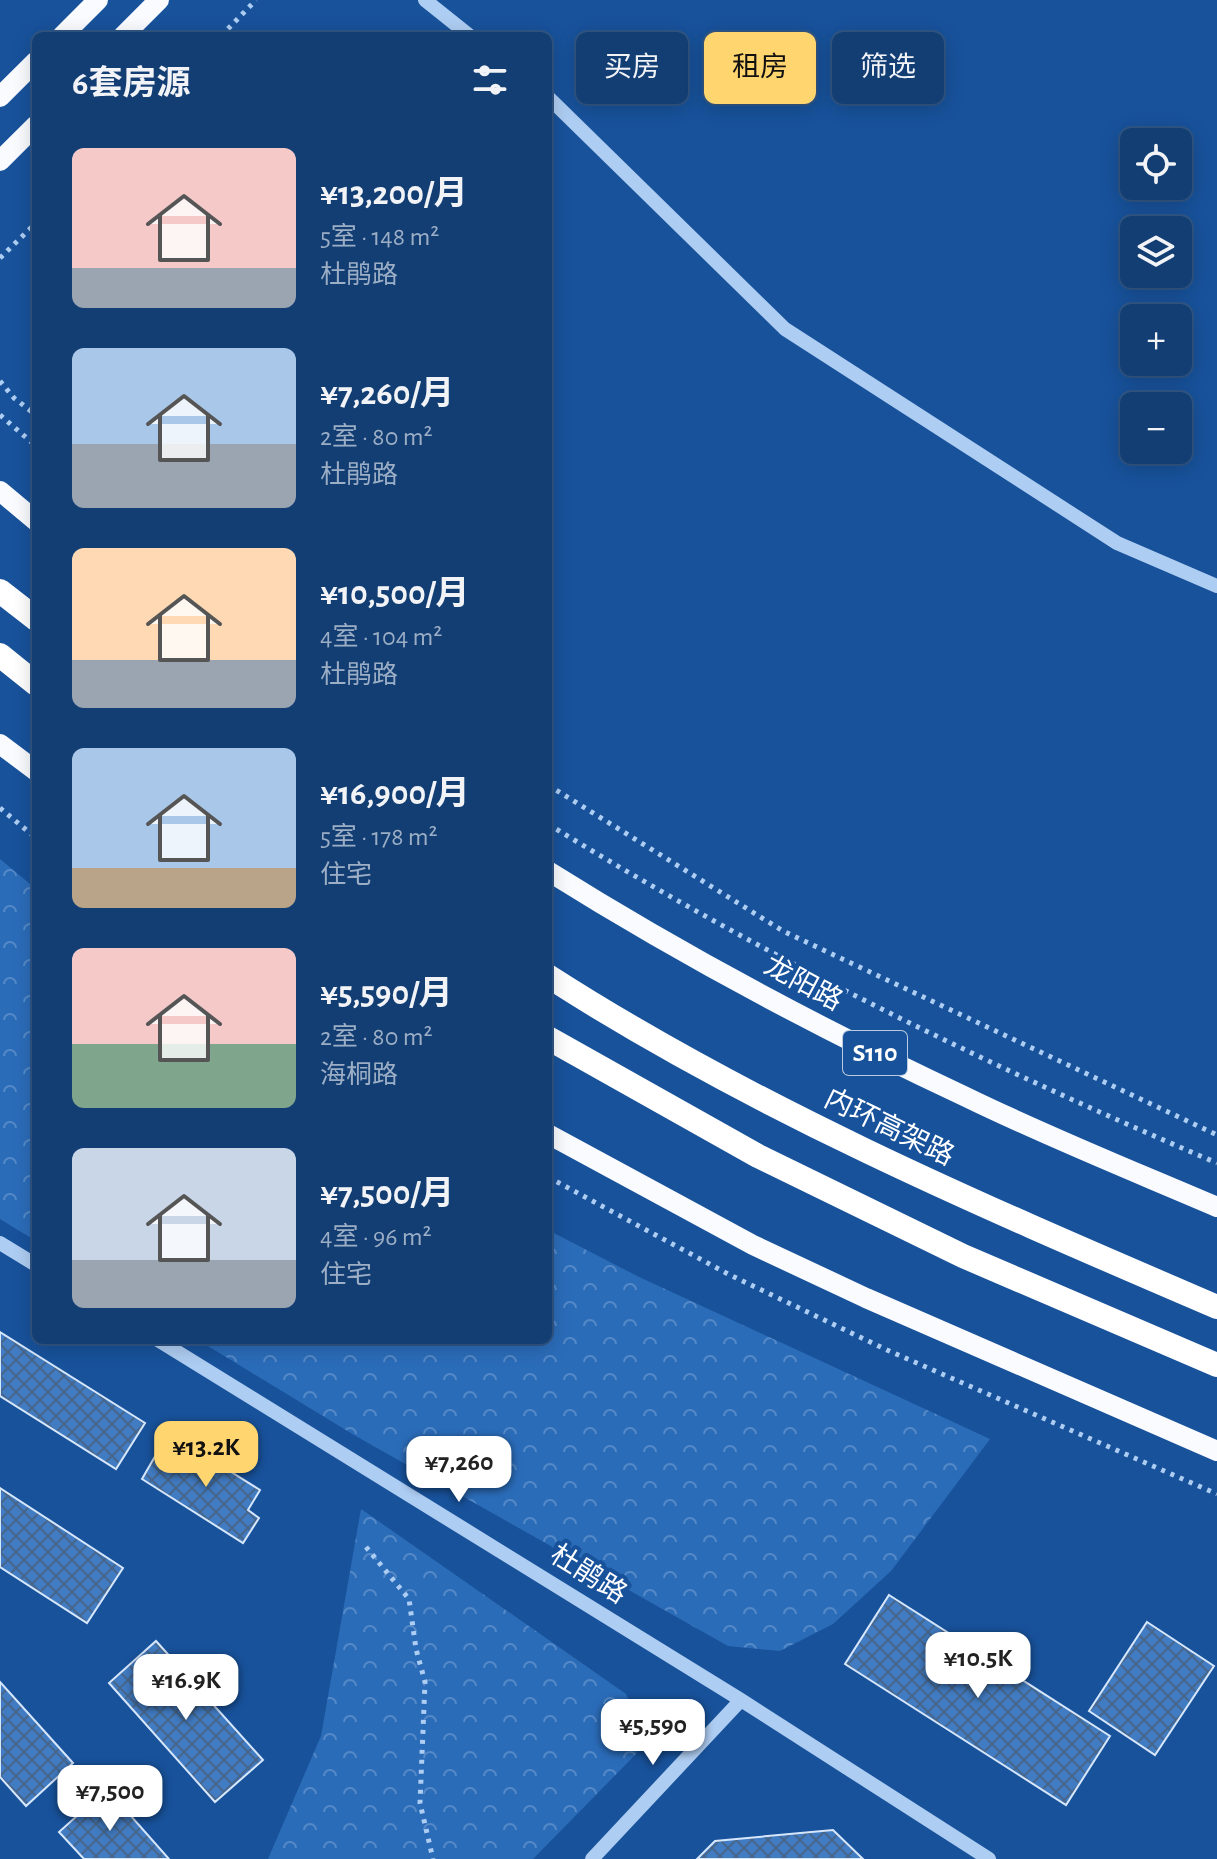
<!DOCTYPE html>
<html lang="zh">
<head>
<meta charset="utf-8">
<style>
	body { margin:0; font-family:"Alegreya Sans","Noto Sans SC",sans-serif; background:#1b4579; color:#f1f3f6; height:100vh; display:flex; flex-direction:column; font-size:30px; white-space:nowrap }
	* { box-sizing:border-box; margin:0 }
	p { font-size:26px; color:#9caec5 }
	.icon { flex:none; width:44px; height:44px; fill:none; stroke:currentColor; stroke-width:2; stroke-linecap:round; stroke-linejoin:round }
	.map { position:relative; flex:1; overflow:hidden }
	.sheet { position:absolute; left:32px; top:32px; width:520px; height:1312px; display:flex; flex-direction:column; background:#123e74; border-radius:12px; box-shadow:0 4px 20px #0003,0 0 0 2px #315786 }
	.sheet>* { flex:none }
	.hud { position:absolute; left:576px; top:32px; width:520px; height:72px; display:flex; gap:16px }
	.buttons { position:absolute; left:1120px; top:128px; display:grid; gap:16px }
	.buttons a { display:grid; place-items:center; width:72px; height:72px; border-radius:12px; background:#123e74; box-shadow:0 4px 20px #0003,0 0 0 2px #315786; font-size:40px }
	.price { position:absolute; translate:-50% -68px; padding:0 18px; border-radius:16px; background:#fff; color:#222; font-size:26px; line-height:52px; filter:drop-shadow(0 2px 4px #0008) }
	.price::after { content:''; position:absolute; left:50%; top:48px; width:24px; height:18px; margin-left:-12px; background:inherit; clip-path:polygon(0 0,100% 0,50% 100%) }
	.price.active { background:#ffd56f; color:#111 }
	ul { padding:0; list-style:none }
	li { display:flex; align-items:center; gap:24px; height:200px; padding:0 40px }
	li span { display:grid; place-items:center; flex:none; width:224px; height:160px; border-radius:12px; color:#555 }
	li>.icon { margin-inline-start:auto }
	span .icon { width:96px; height:96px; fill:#fffc; stroke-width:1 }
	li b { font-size:34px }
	h2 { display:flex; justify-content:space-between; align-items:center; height:96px; padding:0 40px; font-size:34px }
	.pill { padding:0 28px; border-radius:12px; background:#123e74; box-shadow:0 4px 20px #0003,0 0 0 2px #315786; font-size:28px; line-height:72px }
	.pill.active { background:#ffd56f; color:#111 }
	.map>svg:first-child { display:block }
</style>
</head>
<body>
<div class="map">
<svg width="1217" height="1859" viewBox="0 0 1217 1859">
	<defs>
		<pattern id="forest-crowns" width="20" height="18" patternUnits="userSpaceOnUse" patternTransform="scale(2)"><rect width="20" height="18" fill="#2b6cb9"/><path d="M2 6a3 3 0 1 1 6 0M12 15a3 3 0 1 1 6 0" fill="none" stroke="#5589c7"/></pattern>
		<pattern id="building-cross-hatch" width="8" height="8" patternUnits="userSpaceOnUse" patternTransform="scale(2)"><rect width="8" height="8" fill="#417bc1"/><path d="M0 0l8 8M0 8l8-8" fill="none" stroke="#46668c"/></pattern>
	</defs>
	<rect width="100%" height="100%" fill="#18529b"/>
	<path fill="url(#forest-crowns)" d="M0,859L36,889V1241L0,1219Z
		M548,1230L637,1276L990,1439L891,1571L833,1624L780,1651L728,1646L354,1435L198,1340H548Z
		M361,1509L626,1694L637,1717V1753L533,1859H268L321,1736Z"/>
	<path fill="url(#building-cross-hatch)" stroke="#d6e7fc" stroke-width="2" d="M0,1332L145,1423L116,1469L0,1396Z
		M180,1440L260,1490L248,1510L259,1518L243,1543L142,1479L157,1453L168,1460Z
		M0,1488L123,1568L87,1623L0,1567Z
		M889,1595L1110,1736L1066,1805L845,1664Z
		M1147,1622L1214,1666L1155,1755L1089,1711Z
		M156,1641L263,1760L215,1802L109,1683Z
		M0,1682L73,1763L26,1806L0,1777Z
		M107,1789L169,1859H84L59,1832Z
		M833,1830L863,1859H697L715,1841Z"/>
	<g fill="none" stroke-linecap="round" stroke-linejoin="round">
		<path stroke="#aecdf2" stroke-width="5" stroke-dasharray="4 6" stroke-linecap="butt" d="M221,36L256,0
			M0,258L36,223
			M0,381L14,398L36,415
			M0,415L36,446
			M548,785L783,931L1217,1135
			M0,808L36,838
			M548,824C762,956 986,1065 1217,1163
			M548,1177L728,1274L887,1350L1217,1494
			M366,1547L409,1599L416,1649L425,1682L420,1803L433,1859"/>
		<path stroke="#aecdf2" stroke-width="14" d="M425,0L470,36
			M548,97L785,329L1117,543L1217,586
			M0,1243L36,1265
			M158,1340L741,1700L989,1859
			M592,1859L741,1700"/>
		<path stroke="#f9fbff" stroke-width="20" d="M62,36L98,0
			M123,36L159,0
			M0,97L36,61
			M0,161L36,125
			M0,491L36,521
			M0,744L36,771
			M548,871C682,955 823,1030 966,1097C1048,1137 1133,1171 1217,1207
			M548,1134L753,1245L866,1298L1217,1451"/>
		<path stroke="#fff" stroke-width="24" d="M0,591L36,619
			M0,655L36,684
			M548,976C758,1111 989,1209 1217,1307
			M548,1038L758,1156L963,1256L1217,1365"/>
	</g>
	<g text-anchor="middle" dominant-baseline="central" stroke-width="8" stroke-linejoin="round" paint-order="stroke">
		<rect fill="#18529b" stroke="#bacbe1" stroke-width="2" x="843" y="1031" width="64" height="44" rx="6"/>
		<g font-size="26" font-weight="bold" fill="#fff">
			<text x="875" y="1053">S110</text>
		</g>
		<g font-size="28" fill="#fff" stroke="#18529b">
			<text transform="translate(803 984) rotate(28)">龙阳路</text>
			<text transform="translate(889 1128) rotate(26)">内环高架路</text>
			<text transform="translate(588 1575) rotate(32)">杜鹃路</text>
		</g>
	</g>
</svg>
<div class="buttons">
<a><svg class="icon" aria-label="locate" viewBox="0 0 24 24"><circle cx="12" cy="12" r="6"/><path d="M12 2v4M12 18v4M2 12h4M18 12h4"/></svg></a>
<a><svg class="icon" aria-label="layers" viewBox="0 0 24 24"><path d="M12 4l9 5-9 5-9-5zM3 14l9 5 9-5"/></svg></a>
<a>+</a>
<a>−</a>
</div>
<b class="price active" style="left:206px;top:1489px">¥13.2K</b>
<b class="price" style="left:459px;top:1504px">¥7,260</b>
<b class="price" style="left:978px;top:1700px">¥10.5K</b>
<b class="price" style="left:186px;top:1722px">¥16.9K</b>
<b class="price" style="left:653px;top:1767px">¥5,590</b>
<b class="price" style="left:110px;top:1833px">¥7,500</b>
<div class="hud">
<a class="pill">买房</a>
<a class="pill active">租房</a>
<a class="pill">筛选</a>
</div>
<section class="sheet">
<h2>6套房源<svg class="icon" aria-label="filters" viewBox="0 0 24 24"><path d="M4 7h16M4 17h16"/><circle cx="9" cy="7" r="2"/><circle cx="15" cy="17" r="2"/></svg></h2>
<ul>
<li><span style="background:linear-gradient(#f6c9c9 75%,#9aa5b1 0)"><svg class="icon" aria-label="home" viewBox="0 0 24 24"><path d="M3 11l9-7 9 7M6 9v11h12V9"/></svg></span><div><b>¥13,200/月</b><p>5室 · 148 m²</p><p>杜鹃路</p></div></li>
<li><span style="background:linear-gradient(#a9c7e8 60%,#9aa5b1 0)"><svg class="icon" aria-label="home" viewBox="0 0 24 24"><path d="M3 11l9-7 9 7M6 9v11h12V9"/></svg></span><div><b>¥7,260/月</b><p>2室 · 80 m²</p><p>杜鹃路</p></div></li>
<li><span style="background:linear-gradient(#ffd9b3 70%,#9aa5b1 0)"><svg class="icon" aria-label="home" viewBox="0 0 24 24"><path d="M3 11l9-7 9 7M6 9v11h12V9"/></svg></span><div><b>¥10,500/月</b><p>4室 · 104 m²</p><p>杜鹃路</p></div></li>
<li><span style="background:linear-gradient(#a9c7e8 75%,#b9a48a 0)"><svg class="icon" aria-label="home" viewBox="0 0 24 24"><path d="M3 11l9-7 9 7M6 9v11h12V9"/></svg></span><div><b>¥16,900/月</b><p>5室 · 178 m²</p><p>住宅</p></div></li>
<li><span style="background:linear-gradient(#f6c9c9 60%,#7fa58c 0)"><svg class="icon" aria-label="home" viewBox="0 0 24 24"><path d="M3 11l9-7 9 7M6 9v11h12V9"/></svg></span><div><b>¥5,590/月</b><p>2室 · 80 m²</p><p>海桐路</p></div></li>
<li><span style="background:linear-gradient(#c9d6e8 70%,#9aa5b1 0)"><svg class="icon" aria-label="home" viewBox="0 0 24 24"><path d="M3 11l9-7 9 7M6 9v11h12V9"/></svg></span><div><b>¥7,500/月</b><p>4室 · 96 m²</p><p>住宅</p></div></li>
</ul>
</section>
</div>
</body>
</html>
